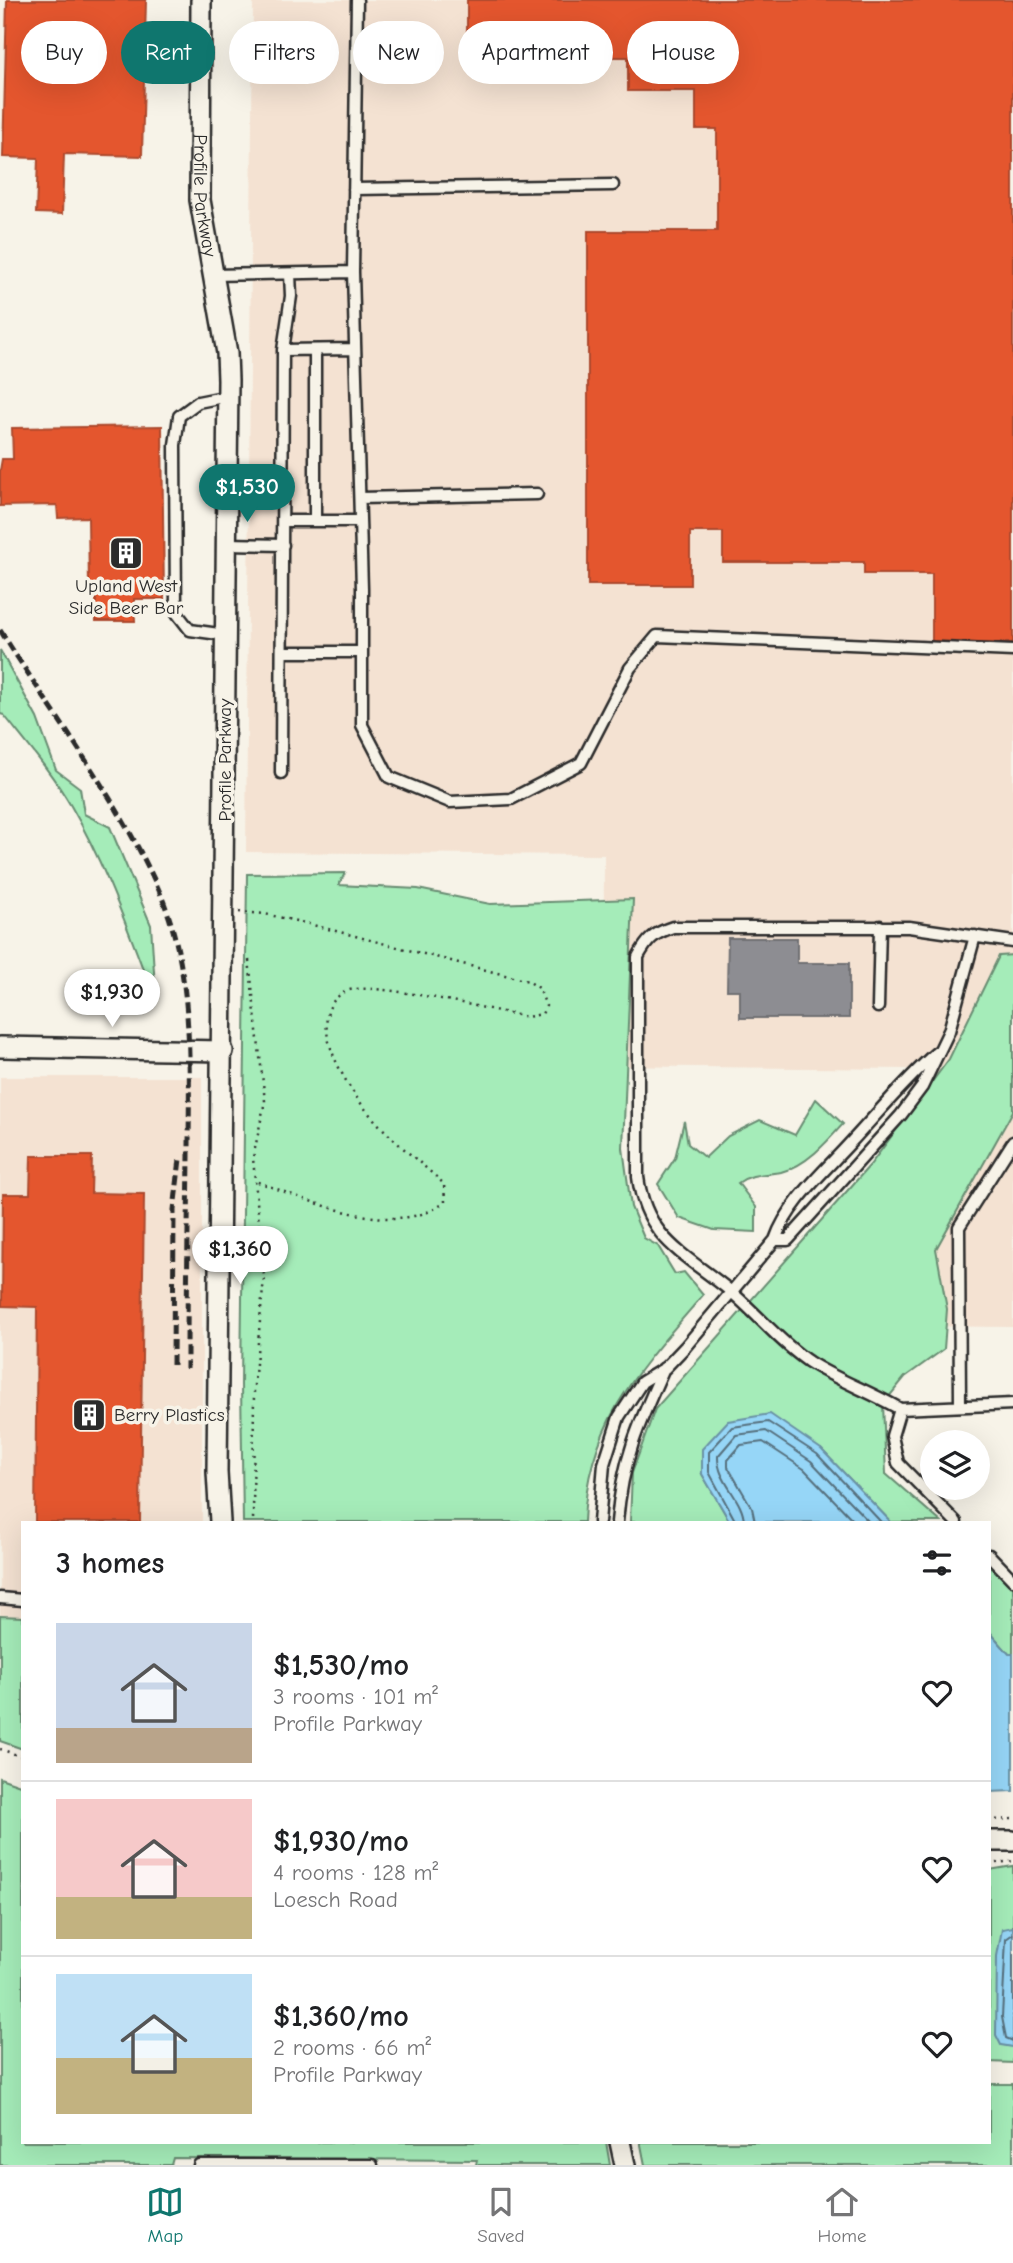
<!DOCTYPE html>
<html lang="en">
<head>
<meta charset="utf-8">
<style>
	body { margin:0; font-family:"Comic Neue",sans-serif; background:#f6f6f6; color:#202124; height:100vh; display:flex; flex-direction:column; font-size:26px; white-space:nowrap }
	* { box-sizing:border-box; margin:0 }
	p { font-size:23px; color:#757577 }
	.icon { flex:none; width:38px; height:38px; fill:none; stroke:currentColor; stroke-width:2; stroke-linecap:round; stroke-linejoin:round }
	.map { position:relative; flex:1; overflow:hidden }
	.drawer { position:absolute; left:21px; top:1521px; width:970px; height:623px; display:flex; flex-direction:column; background:#fff; border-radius:0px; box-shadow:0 7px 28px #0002 }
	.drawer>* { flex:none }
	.top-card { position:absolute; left:21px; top:21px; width:971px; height:63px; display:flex; gap:14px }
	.fabs { position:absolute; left:920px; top:1430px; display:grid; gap:14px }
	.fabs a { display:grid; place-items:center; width:70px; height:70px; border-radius:50%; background:#fff; box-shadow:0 7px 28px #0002; font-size:35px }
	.price { position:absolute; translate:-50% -60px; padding:0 16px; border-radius:24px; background:#fff; color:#222; font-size:23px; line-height:46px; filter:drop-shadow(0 2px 4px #0008) }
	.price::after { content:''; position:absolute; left:50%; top:42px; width:21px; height:16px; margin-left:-10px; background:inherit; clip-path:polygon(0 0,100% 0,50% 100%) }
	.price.active { background:#0f766e; color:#fff }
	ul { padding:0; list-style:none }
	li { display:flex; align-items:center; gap:21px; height:175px; padding:0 35px }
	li+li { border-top:2px solid #e0e0e0 }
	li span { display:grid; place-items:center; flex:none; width:196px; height:140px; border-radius:0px; color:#555 }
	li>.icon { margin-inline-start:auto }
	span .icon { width:84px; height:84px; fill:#fffc; stroke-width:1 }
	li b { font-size:30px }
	h2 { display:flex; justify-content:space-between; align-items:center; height:84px; padding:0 35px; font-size:30px }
	.chip { padding:0 24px; border-radius:32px; background:#fff; box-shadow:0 7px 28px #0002; font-size:24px; line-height:63px }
	.chip.active { background:#0f766e; color:#fff }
	.tabs { display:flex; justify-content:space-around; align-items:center; height:98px; border-top:2px solid #e0e0e0; background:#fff; font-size:19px; color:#757577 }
	.tabs a { display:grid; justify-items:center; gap:4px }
	.tabs .active { color:#0f766e }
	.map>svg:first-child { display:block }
</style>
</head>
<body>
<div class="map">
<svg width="1013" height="2165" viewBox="0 0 1013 2165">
	<rect width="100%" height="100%" fill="#f7f3e8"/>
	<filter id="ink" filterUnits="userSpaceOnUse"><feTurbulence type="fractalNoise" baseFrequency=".0143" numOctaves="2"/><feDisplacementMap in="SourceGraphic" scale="14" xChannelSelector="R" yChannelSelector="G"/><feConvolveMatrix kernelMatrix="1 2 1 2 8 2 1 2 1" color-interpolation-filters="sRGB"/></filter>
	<g filter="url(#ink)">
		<path fill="#f4e2d2" d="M253,0H1013V1327L908,1326L910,1069L603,1066L604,855L246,852Z
			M0,1077H202V1522H23V1617L0,1616Z"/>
		<path fill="#a5ecb9" stroke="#688c72" stroke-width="2" d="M0,650L37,718L56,770L80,788L84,814L110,827L151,925L156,1003C130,936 107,868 71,806C52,773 27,744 4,715L0,714Z
			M345,873L339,885L418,889L490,904L633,899L623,1148L631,1207L644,1238L658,1246L675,1274L684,1272L703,1295C642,1366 587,1422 584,1522H243L241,1384L247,874Z
			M1013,955V1111L936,1249L947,1309L944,1349L905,1377L883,1404L886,1474L941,1522H891L821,1449L702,1474L730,1522H630L632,1473L655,1409L870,1165L949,1059L999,956Z
			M816,1099L843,1124C827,1142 806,1166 781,1172C765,1175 752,1173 738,1183L756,1207V1232L714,1230L679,1218L658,1184L675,1158L684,1121L688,1144L705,1158L728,1136L760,1120L795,1135Z
			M989,1565L1013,1587V1654H1009L989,1631Z
			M0,1616L23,1617V1749L0,1741Z
			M0,1778L23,1786V2142H606L610,2165H476L477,2160L173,2158L171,2165H0Z
			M1013,1866V2063L989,2062V1870Z
			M989,2084H1013V2165H645L641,2145V2142H989Z"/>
		<path fill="#96d6f7" stroke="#6b92a5" stroke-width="2" d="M770,1414L821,1449L891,1522H730L702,1474V1449L728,1421Z
			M989,1631L1009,1654H1013V1791L989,1792Z
			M1013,1927V2047L1001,2045L996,2035L997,1956L1002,1929Z"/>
		<path fill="#e4572e" stroke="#ac4a2d" stroke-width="2" d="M7,0H146L142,156L64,154L62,214L36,213L38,158L3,157Z
			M467,0H1013V643H932V574H864V562H723V532H690V585H588V231H717V129H696V91H628V57H467Z
			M162,426L164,599H134L135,621H96V588H89L88,517L58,518L57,505L0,506V470L2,459H13L12,428Z
			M31,1156H92L91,1193L144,1194L140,1522H35L37,1307L2,1306L3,1194H30Z"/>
		<path fill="#8d8d92" stroke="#707073" stroke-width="2" d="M728,938H797V963H849V1018H740V990H727Z"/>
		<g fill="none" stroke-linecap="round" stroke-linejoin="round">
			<path stroke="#566f7d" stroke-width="2" d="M736,1522L709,1472V1452L732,1427L768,1422L817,1454L881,1522
				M744,1522C743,1498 717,1482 718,1456L736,1435L766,1431L811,1461L869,1522
				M755,1522L752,1508L728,1467V1460L741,1445L763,1442L804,1469L855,1522
				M1013,1934L1006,1939L1002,2017L1006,2038L1013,2041
				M1013,1952V2031"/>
			<g stroke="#2b2b2b" stroke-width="15">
				<path id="service" d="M357,0L353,272L362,589V725L389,777L450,802L511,799L581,763L630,668L657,636L1013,651
					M354,189L613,185
					M213,275L353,272
					M283,350L355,349
					M360,498L537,494
					M283,521H360
					M315,521V350
					M227,544L283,545
					M226,635L190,630L176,612L175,445L179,416L198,402L228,396
					M282,652H362
					M281,773L283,350L291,296L290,274
					M878,1007L880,926
					M775,1240H788L901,1115L922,1087L949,1031L975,936
					M960,1406L959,1227L1013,1142
					M900,1409C871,1392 837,1380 809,1362C778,1341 757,1313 729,1290C685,1254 646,1239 638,1177V957C647,940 654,933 673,927H909L1013,942
					M599,1522L604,1464L619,1417L642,1382L665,1368L685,1347L775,1240C788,1202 825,1171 851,1142C879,1112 906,1079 937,1052
					M617,1522C622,1461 639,1423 664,1368
					M956,1522L898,1463L892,1436L900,1409L1013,1404
					M989,1555L1013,1580
					M0,1598L23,1600
					M199,2165H372"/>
			</g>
			<g stroke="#2b2b2b" stroke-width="24">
				<g id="minor">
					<path id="s1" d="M201,0L200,200L227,353L228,380L217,1472L220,1522"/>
					<path d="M0,1047L223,1051"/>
					<path d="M989,1841H1013"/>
					<path d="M620,2142L625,2165"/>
				</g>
			</g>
			<path stroke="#2b2b2b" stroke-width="2.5" stroke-dasharray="2 5" stroke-linecap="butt" d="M239,912L265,914L305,923L528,981L539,988L546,1006L542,1014L527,1017C495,1011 371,980 347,991C298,1013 349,1092 373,1118C394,1142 421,1163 444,1184L445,1202C395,1241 307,1199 255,1181
				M249,960L265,1101L253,1158L264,1278L254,1385L253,1522
				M0,1749L23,1757
				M989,1820L1013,1819
				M989,1864L1013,1861"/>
			<use href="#service" stroke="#f7f3e8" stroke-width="10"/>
			<use href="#minor" stroke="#f7f3e8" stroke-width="19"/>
			<path stroke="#2b2b2b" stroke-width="5" stroke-dasharray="10 5" stroke-linecap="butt" d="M0,630C53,715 117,797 158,888C195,972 189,1067 189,1156C188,1227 187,1298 187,1369
				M173,1365L174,1210L180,1159"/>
		</g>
	</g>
	<defs>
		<g id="building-square" transform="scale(1.75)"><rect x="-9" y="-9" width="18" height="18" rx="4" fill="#2b2b2b" stroke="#f7f3e8"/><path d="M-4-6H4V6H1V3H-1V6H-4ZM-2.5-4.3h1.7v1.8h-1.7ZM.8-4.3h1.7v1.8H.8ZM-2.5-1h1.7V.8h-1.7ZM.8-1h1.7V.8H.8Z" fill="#fff"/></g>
	</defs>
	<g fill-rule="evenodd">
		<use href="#building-square" x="126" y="553"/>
		<use href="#building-square" x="89" y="1415"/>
	</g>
	<g text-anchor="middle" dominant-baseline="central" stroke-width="7" stroke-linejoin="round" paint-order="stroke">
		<g font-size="19" fill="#2b2b2b" stroke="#f7f3e8">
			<text stroke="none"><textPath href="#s1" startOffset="196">Profile Parkway</textPath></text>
			<text transform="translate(225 760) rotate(-90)">Profile Parkway</text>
		</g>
		<g font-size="19" fill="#2b2b2b" stroke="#f7f3e8">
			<text x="126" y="586">Upland West<tspan x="126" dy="22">Side Beer Bar</tspan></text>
			<text x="114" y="1415" text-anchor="start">Berry Plastics</text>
		</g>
	</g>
</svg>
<div class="fabs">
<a><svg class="icon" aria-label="layers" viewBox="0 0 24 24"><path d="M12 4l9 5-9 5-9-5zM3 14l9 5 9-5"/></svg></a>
</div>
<b class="price active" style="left:247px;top:524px">$1,530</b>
<b class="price" style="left:112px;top:1029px">$1,930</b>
<b class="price" style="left:240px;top:1286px">$1,360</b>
<div class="top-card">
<a class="chip">Buy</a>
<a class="chip active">Rent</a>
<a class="chip">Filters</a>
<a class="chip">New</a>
<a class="chip">Apartment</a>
<a class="chip">House</a>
</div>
<section class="drawer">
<h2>3 homes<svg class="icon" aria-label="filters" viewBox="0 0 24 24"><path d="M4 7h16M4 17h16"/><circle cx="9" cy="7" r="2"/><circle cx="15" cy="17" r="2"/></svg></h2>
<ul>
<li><span style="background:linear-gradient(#c9d6e8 75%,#b9a48a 0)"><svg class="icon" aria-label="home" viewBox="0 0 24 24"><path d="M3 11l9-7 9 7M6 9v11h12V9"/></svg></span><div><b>$1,530/mo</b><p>3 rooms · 101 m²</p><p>Profile Parkway</p></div><svg class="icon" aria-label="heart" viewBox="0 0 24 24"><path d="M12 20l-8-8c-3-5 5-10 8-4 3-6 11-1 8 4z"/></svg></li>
<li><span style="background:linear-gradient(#f6c9c9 70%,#c2b280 0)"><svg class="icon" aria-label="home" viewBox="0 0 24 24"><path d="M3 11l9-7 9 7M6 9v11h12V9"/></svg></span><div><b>$1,930/mo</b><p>4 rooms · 128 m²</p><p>Loesch Road</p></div><svg class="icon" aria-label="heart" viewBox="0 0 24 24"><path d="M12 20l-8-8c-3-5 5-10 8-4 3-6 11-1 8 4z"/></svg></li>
<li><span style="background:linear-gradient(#bfe0f5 60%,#c2b280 0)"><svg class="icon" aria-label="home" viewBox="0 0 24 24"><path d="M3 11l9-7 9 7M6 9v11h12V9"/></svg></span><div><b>$1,360/mo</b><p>2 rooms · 66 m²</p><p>Profile Parkway</p></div><svg class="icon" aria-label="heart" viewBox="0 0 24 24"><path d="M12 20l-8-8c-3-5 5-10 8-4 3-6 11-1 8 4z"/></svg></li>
</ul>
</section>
</div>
<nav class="tabs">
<a class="active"><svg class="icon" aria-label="map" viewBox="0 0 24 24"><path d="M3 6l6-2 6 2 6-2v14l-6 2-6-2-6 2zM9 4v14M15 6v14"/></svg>Map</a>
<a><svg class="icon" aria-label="saved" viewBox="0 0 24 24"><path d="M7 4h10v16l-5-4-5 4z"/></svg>Saved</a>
<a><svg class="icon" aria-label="home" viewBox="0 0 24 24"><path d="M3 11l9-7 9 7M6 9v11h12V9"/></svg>Home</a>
</nav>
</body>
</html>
